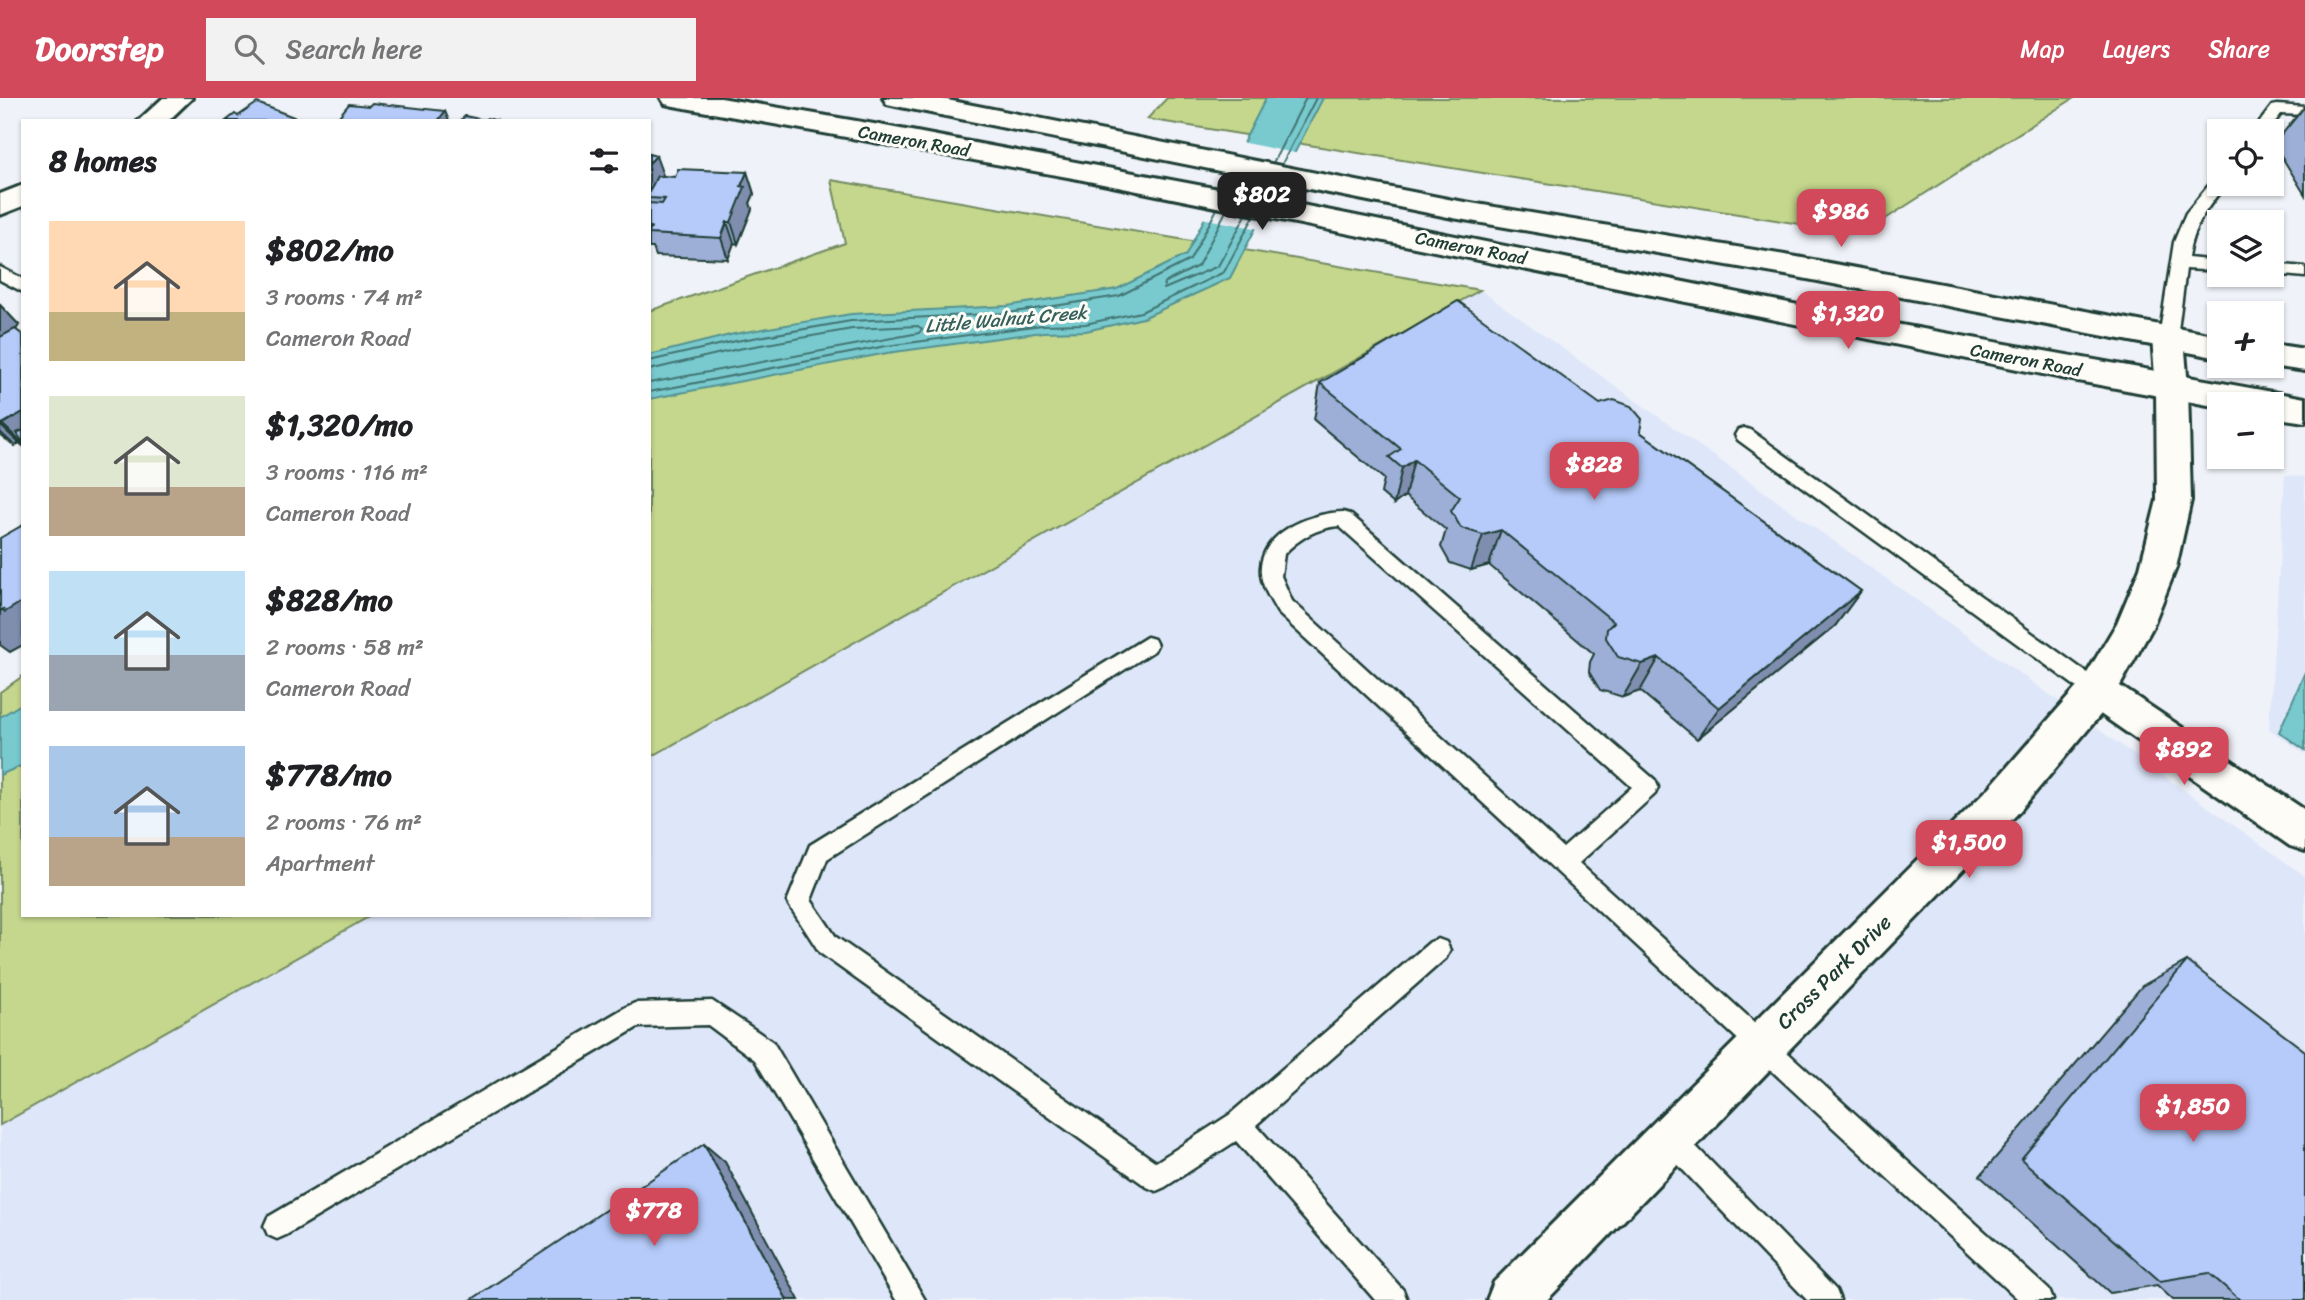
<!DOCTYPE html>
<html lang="en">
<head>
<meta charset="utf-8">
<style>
	body { margin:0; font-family:Sriracha,sans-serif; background:#f2f2f2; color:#202124; height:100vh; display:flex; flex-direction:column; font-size:26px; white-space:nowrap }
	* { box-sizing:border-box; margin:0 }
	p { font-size:23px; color:#757577 }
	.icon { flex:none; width:38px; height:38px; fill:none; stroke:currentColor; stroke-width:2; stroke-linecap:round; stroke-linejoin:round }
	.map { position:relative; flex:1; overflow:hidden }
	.details { position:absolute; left:21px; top:21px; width:630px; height:798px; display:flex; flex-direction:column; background:#fff; border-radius:0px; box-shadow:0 2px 5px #0004 }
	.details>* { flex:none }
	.tools { position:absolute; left:2207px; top:21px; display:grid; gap:14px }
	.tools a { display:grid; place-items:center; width:77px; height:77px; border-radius:0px; background:#fff; box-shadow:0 2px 5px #0004; font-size:35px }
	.price { position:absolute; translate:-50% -60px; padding:0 16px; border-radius:14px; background:#d1495b; color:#fff; font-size:23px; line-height:46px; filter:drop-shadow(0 2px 4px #0008) }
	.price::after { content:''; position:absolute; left:50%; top:42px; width:21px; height:16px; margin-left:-10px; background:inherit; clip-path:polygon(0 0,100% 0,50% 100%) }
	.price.on { background:#222; color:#fff }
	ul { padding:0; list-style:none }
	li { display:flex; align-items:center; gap:21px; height:175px; padding:0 28px }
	li span { display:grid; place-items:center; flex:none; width:196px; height:140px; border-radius:0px; color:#555 }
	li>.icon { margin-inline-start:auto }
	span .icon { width:84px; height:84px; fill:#fffc; stroke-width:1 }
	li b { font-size:30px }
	h2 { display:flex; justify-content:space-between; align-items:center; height:84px; padding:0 28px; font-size:30px }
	header { display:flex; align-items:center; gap:42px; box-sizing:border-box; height:98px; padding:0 35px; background:#d1495b; color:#fff }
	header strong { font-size:33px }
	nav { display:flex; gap:38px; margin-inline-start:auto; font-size:24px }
	.search { width:490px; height:63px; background:#f2f2f2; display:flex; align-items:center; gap:18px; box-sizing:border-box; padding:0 24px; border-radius:0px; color:#757577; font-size:26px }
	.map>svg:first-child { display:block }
</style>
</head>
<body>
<header>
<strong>Doorstep</strong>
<div class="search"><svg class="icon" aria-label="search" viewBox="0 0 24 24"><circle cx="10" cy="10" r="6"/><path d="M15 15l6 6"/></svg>Search here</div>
<nav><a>Map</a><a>Layers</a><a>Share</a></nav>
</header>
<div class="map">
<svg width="2305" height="1202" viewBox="0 0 2305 1202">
	<rect width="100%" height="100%" fill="#eff2f8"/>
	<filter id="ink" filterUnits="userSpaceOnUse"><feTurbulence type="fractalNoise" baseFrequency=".0143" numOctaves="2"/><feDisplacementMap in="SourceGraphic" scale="14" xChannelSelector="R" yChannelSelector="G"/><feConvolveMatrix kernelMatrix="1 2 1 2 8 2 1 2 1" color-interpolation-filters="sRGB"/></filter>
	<g filter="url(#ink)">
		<path fill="#dee6f9" d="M1480,192L2305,778V1202H0V1018L343,817H649V646L1058,417Z
			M2285,377L2305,379V656L2269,631Z"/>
		<path fill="#c4d78c" stroke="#728a60" stroke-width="2" d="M1167,0H2074L1862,136L1147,21Z
			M831,82L1480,192L649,660V213L845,145Z
			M23,578V817H372L0,1027V594Z"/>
		<path fill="#78cacf" stroke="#549291" stroke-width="2" d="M1266,0H1323L1230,180L1143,220L1086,233L1043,234L887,255L649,301V257L734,236L851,216L1007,208L1117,191L1186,157Z
			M2305,574V652L2279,634Z
			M23,605V667L0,677V619Z"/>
		<path fill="#eff2f8" d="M1240,44L1300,56L1260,131L1201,120Z"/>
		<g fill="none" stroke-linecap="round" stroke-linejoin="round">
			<path stroke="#437572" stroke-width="2" d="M1273,65L1306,0
				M1282,66L1316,0
				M1226,113L1198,168L1164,185V191L1218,168L1246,117
				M649,263L736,243L851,223L1008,215L1119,198L1190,162L1217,111
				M649,272L738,251L852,231L918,228L922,231L919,235L649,285
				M649,294L886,248L1042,227L1085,226L1141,214L1224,174L1254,118"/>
			<g stroke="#1f3d34" stroke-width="5">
				<path id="service" d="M2277,7L2305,9V17L2281,16L2268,33H2253L2272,8Z
					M2219,79V86H2226C2207,110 2192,129 2188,160L2219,163V173L2186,171L2177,240L2174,244H2162L2159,240L2174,144L2186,115L2214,81Z
					M2272,166L2305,169V179L2272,176Z
					M0,169L23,181V194L0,182Z
					M1744,330L1750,332L2104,587L2107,593L2104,599L2097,602L2090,599L1738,342L1735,337L1738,332Z
					M1343,414L1350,416L1655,682L1658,689L1655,696L1579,765L2049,1192L2053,1202H2019L1278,515C1270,501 1259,485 1261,468C1265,432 1312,415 1343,414ZM1339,428L1632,689L1563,750L1292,503L1281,478L1284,456C1299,440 1317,430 1339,428Z
					M1147,539L1154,541L1157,547L1154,553L827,761L811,802L836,839L1156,1064L1229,1017L1430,844L1438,841L1446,844L1450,852L1446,860L1256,1027L1403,1192L1407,1202H1375L1236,1043L1165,1089L1156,1093L1147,1089L820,855L787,804L810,747Z
					M712,903L773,944L925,1202H896L755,962L708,927L638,929L286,1137L277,1141L268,1137L264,1128L268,1119L626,909L635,905Z
					M1670,1027L1679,1031L1836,1192L1840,1202H1807L1661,1049L1657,1040L1661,1031Z"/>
			</g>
			<g stroke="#1f3d34" stroke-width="6">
				<path id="minor" d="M163,0H192L168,23H138Z
					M23,87V108L0,117V96Z
					M2097,577L2111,582L2305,712V753L2290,748L2083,604L2078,593L2083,582Z"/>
			</g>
			<g stroke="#1f3d34" stroke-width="6">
				<path id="tertiary" d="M2168,229L2179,232L2184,240L2188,290L2191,402L2176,470L2152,530L2111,604L2018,715L1547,1202H1487L1494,1184L1990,689L2083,582L2117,525L2140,470L2157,402L2156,290L2152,240L2157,232Z"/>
			</g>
			<g stroke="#1f3d34" stroke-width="6">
				<path id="secondary" d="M661,0H721L874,26L1272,101L1868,221L2305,300V324L2272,319V306H2219V309L2067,281L1073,80L674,8L665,6Z
					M883,0H937L1453,102L1797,159L2219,238V260L1797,179L1453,120L896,8L887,6Z
					M2272,246L2305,251V273L2271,268Z"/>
			</g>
			<use href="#service" fill="#fdfcf7" fill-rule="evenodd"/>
			<use href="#minor" fill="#fdfcf7" fill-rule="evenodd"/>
			<use href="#tertiary" fill="#fdfcf7" fill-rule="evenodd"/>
			<use href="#secondary" fill="#fdfcf7" fill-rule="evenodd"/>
		</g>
		<path fill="#9dafd7" stroke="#1f3d34" stroke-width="2" d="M2305,8V97L2274,46Z
			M649,56L663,78L675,79L747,74L754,96L750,105L752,111L738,146L734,145L728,161L656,158L653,150H649Z
			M0,207L19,227L16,232L23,237V348L19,345L15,348L0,337Z
			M1320,285L1600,306L1640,334L1861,493L1835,528L1697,641L1640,593L1623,599L1600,592L1589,574L1590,564L1594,556L1489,467L1471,472L1450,465L1441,449L1446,432L1405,398L1394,406L1381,395L1384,381L1314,322Z
			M2187,863L2305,1202H2173L2157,1187L2110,1195L1980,1078L2142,888Z"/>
		<path fill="#7f8eaf" stroke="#1f3d34" stroke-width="2" d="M445,13L449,23H438Z
			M656,58L664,80L649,97V65Z
			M747,74L754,96L750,105L752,111L738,146L731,124L741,88Z
			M727,124L734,145L728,161L721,140Z
			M0,207L19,227L0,258Z
			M23,314V346L2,326Z
			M0,327L19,345L15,348L0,334Z
			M1414,362L1405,398L1394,406L1402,370Z
			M1501,432L1489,467L1471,472L1483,437Z
			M1861,493L1835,528L1697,641L1719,610Z
			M23,503V547L10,554L0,547V513Z
			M1659,560L1640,593L1623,599L1642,566Z
			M704,1046L725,1064L799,1202H787Z"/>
		<path fill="#b6cbfa" stroke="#1f3d34" stroke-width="2" d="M257,5L304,23H226L235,16L238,18Z
			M372,5L445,13L438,23H335L349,6L369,8Z
			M465,18L484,22L487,20L498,23H460Z
			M649,56L656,58L649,65Z
			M678,71L747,74L741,88L745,89L731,124H727L721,140L649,136L651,129H649V105L662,106L665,101L649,100V94L657,78L675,79Z
			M1458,203L1600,306L1614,302L1631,308L1642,321L1640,334L1861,493L1719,610L1659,560L1642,566L1618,559L1606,540L1607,531L1614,524L1501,432L1483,437L1461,430L1451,413L1460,399L1414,362L1402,370L1389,359L1401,351L1320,285Z
			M15,231L23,237V314L2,326L0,325V239Z
			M23,332V345L17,335Z
			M23,427V503L5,514L3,511L0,513V440Z
			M2187,863L2305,953V1202H2240L2209,1175L2160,1183L2021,1061Z
			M704,1046L787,1202H471Z"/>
	</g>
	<g text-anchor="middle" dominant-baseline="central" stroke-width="6" stroke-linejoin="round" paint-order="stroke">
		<g font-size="18" fill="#1f3d34" stroke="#fdfcf7">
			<text transform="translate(914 43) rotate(10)">Cameron Road</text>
			<text transform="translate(1471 150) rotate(11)">Cameron Road</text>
			<text transform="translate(2026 262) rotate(11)">Cameron Road</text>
		</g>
		<g font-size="19" font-style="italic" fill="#35605b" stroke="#fdfcf7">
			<text transform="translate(1006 221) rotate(-5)">Little Walnut Creek</text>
		</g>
		<g font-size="21" fill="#1f3d34" stroke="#fdfcf7">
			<text transform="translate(1834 874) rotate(-45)">Cross Park Drive</text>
		</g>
	</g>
</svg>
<div class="tools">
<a><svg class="icon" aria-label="locate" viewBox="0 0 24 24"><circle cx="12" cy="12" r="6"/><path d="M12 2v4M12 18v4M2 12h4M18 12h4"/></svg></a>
<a><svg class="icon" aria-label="layers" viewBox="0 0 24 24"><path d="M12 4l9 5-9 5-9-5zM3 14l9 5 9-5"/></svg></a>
<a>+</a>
<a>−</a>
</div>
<b class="price on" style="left:1262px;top:134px">$802</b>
<b class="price" style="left:1841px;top:151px">$986</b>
<b class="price" style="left:1848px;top:253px">$1,320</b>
<b class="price" style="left:1594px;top:404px">$828</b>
<b class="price" style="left:2184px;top:689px">$892</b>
<b class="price" style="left:1969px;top:782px">$1,500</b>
<b class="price" style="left:2193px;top:1046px">$1,850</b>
<b class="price" style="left:654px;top:1150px">$778</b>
<section class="details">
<h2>8 homes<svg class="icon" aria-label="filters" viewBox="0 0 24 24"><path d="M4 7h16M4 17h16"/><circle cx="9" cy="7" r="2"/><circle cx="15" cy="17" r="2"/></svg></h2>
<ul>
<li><span style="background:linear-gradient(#ffd9b3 65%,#c2b280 0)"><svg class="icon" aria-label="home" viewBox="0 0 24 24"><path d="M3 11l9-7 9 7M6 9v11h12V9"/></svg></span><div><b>$802/mo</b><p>3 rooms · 74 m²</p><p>Cameron Road</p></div></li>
<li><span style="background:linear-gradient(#dfe7d0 65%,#b9a48a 0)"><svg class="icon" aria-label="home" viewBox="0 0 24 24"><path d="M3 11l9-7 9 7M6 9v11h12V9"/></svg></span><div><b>$1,320/mo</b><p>3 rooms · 116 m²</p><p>Cameron Road</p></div></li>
<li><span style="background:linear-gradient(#bfe0f5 60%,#9aa5b1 0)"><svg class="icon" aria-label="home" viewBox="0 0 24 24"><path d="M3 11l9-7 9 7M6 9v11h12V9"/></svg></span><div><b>$828/mo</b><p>2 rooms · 58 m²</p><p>Cameron Road</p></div></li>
<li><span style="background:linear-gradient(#a9c7e8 65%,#b9a48a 0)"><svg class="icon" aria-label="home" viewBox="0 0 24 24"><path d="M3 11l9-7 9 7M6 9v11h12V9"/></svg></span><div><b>$778/mo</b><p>2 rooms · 76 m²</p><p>Apartment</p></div></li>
</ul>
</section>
</div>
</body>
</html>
